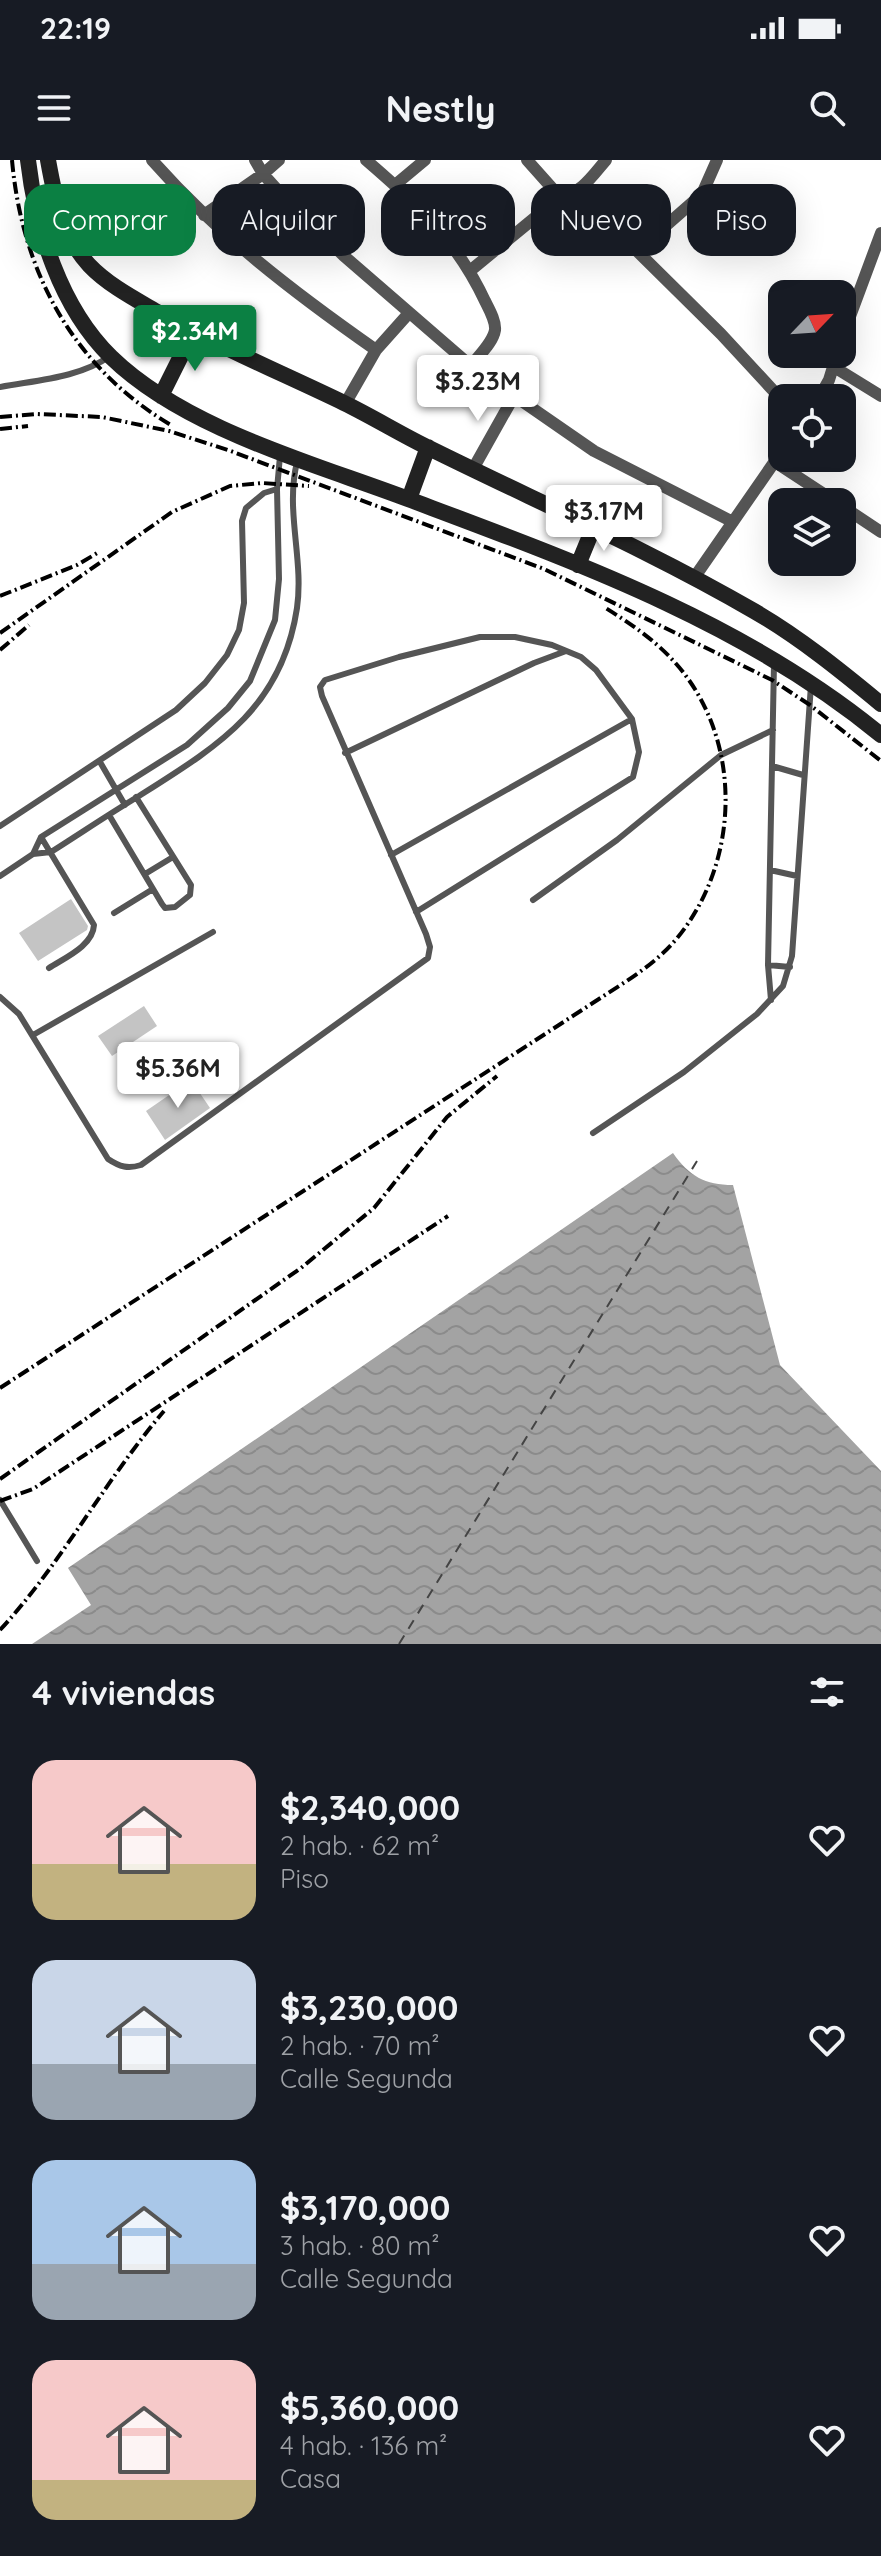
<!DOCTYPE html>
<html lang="es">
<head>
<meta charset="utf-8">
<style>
	body { margin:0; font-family:Quicksand,sans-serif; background:#242831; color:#f1f3f6; height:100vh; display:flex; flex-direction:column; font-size:30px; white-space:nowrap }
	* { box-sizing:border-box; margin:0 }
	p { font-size:26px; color:#9ea1a6 }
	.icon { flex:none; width:44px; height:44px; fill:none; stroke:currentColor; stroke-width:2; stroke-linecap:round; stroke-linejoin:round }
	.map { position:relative; height:1484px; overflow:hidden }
	.details { display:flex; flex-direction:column; background:#171b24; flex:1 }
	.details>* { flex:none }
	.banner { position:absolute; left:24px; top:24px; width:834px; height:72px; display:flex; gap:16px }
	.needle { width:52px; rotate:65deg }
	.controls { position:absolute; left:768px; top:120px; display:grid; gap:16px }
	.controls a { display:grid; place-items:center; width:88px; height:88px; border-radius:16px; background:#171b24; box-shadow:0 8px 32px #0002; font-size:40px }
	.price { position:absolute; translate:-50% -68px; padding:0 18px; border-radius:8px; background:#fff; color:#222; font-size:26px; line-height:52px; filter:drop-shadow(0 2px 4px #0008) }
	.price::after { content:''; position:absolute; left:50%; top:48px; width:24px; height:18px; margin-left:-12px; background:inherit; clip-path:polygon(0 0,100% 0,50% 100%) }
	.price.current { background:#0b8043; color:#fff }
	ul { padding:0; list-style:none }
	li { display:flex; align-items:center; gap:24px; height:200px; padding:0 32px }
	li span { display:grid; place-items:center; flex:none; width:224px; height:160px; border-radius:24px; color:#555 }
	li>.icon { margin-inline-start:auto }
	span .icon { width:96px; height:96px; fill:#fffc; stroke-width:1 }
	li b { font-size:34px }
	h2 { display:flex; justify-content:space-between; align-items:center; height:96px; padding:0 32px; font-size:34px }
	.chip { padding:0 28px; border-radius:24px; background:#171b24; box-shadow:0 8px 32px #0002; font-size:28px; line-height:72px }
	.chip.current { background:#0b8043; color:#fff }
	.status { display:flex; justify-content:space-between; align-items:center; height:56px; padding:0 40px; background:#171b24; direction:ltr }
	.status svg { height:22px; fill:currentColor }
	header { display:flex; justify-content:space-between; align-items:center; height:104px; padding:0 32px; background:#171b24; font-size:36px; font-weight:700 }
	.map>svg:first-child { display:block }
</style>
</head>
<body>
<div class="status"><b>22:19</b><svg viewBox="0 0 49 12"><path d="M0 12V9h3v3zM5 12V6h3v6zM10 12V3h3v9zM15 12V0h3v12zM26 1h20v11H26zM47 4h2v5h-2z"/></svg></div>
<header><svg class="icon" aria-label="menu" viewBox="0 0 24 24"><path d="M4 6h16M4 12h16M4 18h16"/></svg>Nestly<svg class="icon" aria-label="search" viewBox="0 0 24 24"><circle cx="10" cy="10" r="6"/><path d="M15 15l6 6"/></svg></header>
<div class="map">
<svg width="881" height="1484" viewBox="0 0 881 1484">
	<defs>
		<pattern id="water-waves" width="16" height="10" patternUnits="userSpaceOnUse" patternTransform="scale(2)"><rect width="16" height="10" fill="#a3a3a3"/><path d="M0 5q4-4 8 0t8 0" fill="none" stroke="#8b8b8b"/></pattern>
	</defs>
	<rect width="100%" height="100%" fill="#fff"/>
	<path fill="url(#water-waves)" d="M673,993C689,1016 705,1025 733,1025L780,1205L881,1311V1484H32L91,1445L68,1408Z"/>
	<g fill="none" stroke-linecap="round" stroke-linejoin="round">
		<path stroke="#444" stroke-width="2" stroke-dasharray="10 8" stroke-linecap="butt" d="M399,1484L697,1001"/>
	</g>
	<path fill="#c4c4c4" d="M71,739L88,766L87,770L38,801L19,773Z
		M144,846L157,866L112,896L98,876Z
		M191,920L210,948L165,980L146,951Z"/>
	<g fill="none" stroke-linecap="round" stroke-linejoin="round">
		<path stroke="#555" stroke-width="6" d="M0,227C37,220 79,218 110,196
			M345,593L534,503L566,491
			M100,602L125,645
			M772,606L803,615
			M109,655L162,744L165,748L175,747L190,735L191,725L136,637
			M0,666L176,550L205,523L227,495L239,470L244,443L242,361L246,348L264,333L277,329
			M41,677L94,765C93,786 64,798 49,808
			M33,694L41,677L187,585L228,548L250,521L275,460L279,419L277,329L280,296
			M391,695L632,559
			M770,710L797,716
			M145,714L173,697
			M0,716L33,694L51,692C81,673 109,654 139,636C218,586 282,548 297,448C304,399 285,351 297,302
			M533,740L617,680L721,595L773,570
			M114,753L153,729
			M768,805L790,807
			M0,837L19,854L108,999C120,1007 128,1009 141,1005L428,798L430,787L426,774L322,536L320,527L325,520L399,497L480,477H515L552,485L581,497L596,510L632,559L639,592L633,617L416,752
			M771,840L768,805L774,504
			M33,875L213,772
			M593,973L684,912L757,854L783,826L792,796L811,525
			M0,1340L37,1401"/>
		<path stroke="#555" stroke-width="12" d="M152,0C217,74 296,134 376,190
			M255,0L263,14L282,35L344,96L471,206L594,291L733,362
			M366,0C416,43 456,79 485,141C489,149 496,161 495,170C493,183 478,196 471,206
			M527,0L560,37L594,55L637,91L721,174L782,240
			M395,25L425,0
			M204,55L263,14L279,0
			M637,91L702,34L717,0
			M471,110L560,37C581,34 593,15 606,0
			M842,178L881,73
			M834,207L881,236
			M819,238L829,220L837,194
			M345,244L376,190L409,153
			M775,302L836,342
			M473,309L514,236
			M842,346L881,372
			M694,418L782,291"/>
		<path stroke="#222" stroke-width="16" d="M28,0C36,69 60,147 111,197C185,269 313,303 408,339C573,401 744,462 881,575
			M48,0C55,39 62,75 89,105C108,125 135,139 159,153C219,187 282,213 344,243C373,257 400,274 429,288C538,342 649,390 754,451C799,477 841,511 881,544
			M161,236L193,172
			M409,339L428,287
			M578,405L594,366"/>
		<path stroke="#000" stroke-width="4" stroke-dasharray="12 4 2 4" stroke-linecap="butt" d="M12,0C22,112 73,207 171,265
			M0,257L37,254L102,257L169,271L228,290L544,409L772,520L810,545L881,601
			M0,269L28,266
			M0,436L77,405L99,392
			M0,473L172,352L230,326L262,323L309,326
			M0,490L29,465
			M0,1228L602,837C628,820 657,803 678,777C738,703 743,589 683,512C661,484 633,465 604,447
			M0,1319L301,1108L374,1048L447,957L497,916
			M0,1341L33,1329L448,1056
			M0,1470C62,1403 105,1320 164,1251"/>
	</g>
</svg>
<div class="controls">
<a><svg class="needle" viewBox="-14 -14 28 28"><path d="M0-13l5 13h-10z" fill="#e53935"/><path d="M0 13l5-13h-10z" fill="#9ea1a6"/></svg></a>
<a><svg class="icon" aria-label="locate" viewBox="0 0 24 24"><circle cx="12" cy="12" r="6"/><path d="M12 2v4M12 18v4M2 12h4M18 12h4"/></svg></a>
<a><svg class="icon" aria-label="layers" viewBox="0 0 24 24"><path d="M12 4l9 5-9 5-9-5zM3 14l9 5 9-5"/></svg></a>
</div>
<b class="price current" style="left:195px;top:213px">$2.34M</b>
<b class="price" style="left:478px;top:263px">$3.23M</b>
<b class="price" style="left:604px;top:393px">$3.17M</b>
<b class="price" style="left:178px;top:950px">$5.36M</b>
<div class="banner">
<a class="chip current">Comprar</a>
<a class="chip">Alquilar</a>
<a class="chip">Filtros</a>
<a class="chip">Nuevo</a>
<a class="chip">Piso</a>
</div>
</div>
<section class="details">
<h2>4 viviendas<svg class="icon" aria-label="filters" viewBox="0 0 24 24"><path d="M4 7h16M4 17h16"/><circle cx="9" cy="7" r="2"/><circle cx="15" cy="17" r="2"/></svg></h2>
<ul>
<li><span style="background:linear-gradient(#f6c9c9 65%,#c2b280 0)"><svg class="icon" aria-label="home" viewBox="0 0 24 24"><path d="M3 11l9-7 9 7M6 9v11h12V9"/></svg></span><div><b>$2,340,000</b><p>2 hab. · 62 m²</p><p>Piso</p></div><svg class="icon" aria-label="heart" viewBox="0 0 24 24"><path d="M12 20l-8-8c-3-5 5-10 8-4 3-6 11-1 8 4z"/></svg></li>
<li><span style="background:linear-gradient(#c9d6e8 65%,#9aa5b1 0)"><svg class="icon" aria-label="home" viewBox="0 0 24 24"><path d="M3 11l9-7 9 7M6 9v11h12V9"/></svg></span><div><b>$3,230,000</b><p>2 hab. · 70 m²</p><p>Calle Segunda</p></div><svg class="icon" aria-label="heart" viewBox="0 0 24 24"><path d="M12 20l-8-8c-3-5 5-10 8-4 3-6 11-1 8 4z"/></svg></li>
<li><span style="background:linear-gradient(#a9c7e8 65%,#9aa5b1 0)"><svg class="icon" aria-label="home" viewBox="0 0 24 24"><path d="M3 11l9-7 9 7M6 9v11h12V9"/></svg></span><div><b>$3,170,000</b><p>3 hab. · 80 m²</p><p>Calle Segunda</p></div><svg class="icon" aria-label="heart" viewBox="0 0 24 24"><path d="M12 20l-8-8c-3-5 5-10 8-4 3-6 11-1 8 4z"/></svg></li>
<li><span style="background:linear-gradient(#f6c9c9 75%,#c2b280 0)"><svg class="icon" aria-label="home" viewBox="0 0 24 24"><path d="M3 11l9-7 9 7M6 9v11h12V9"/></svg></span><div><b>$5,360,000</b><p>4 hab. · 136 m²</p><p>Casa</p></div><svg class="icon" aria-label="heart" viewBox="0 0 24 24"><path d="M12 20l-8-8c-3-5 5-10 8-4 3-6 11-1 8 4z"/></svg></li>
</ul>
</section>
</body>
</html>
